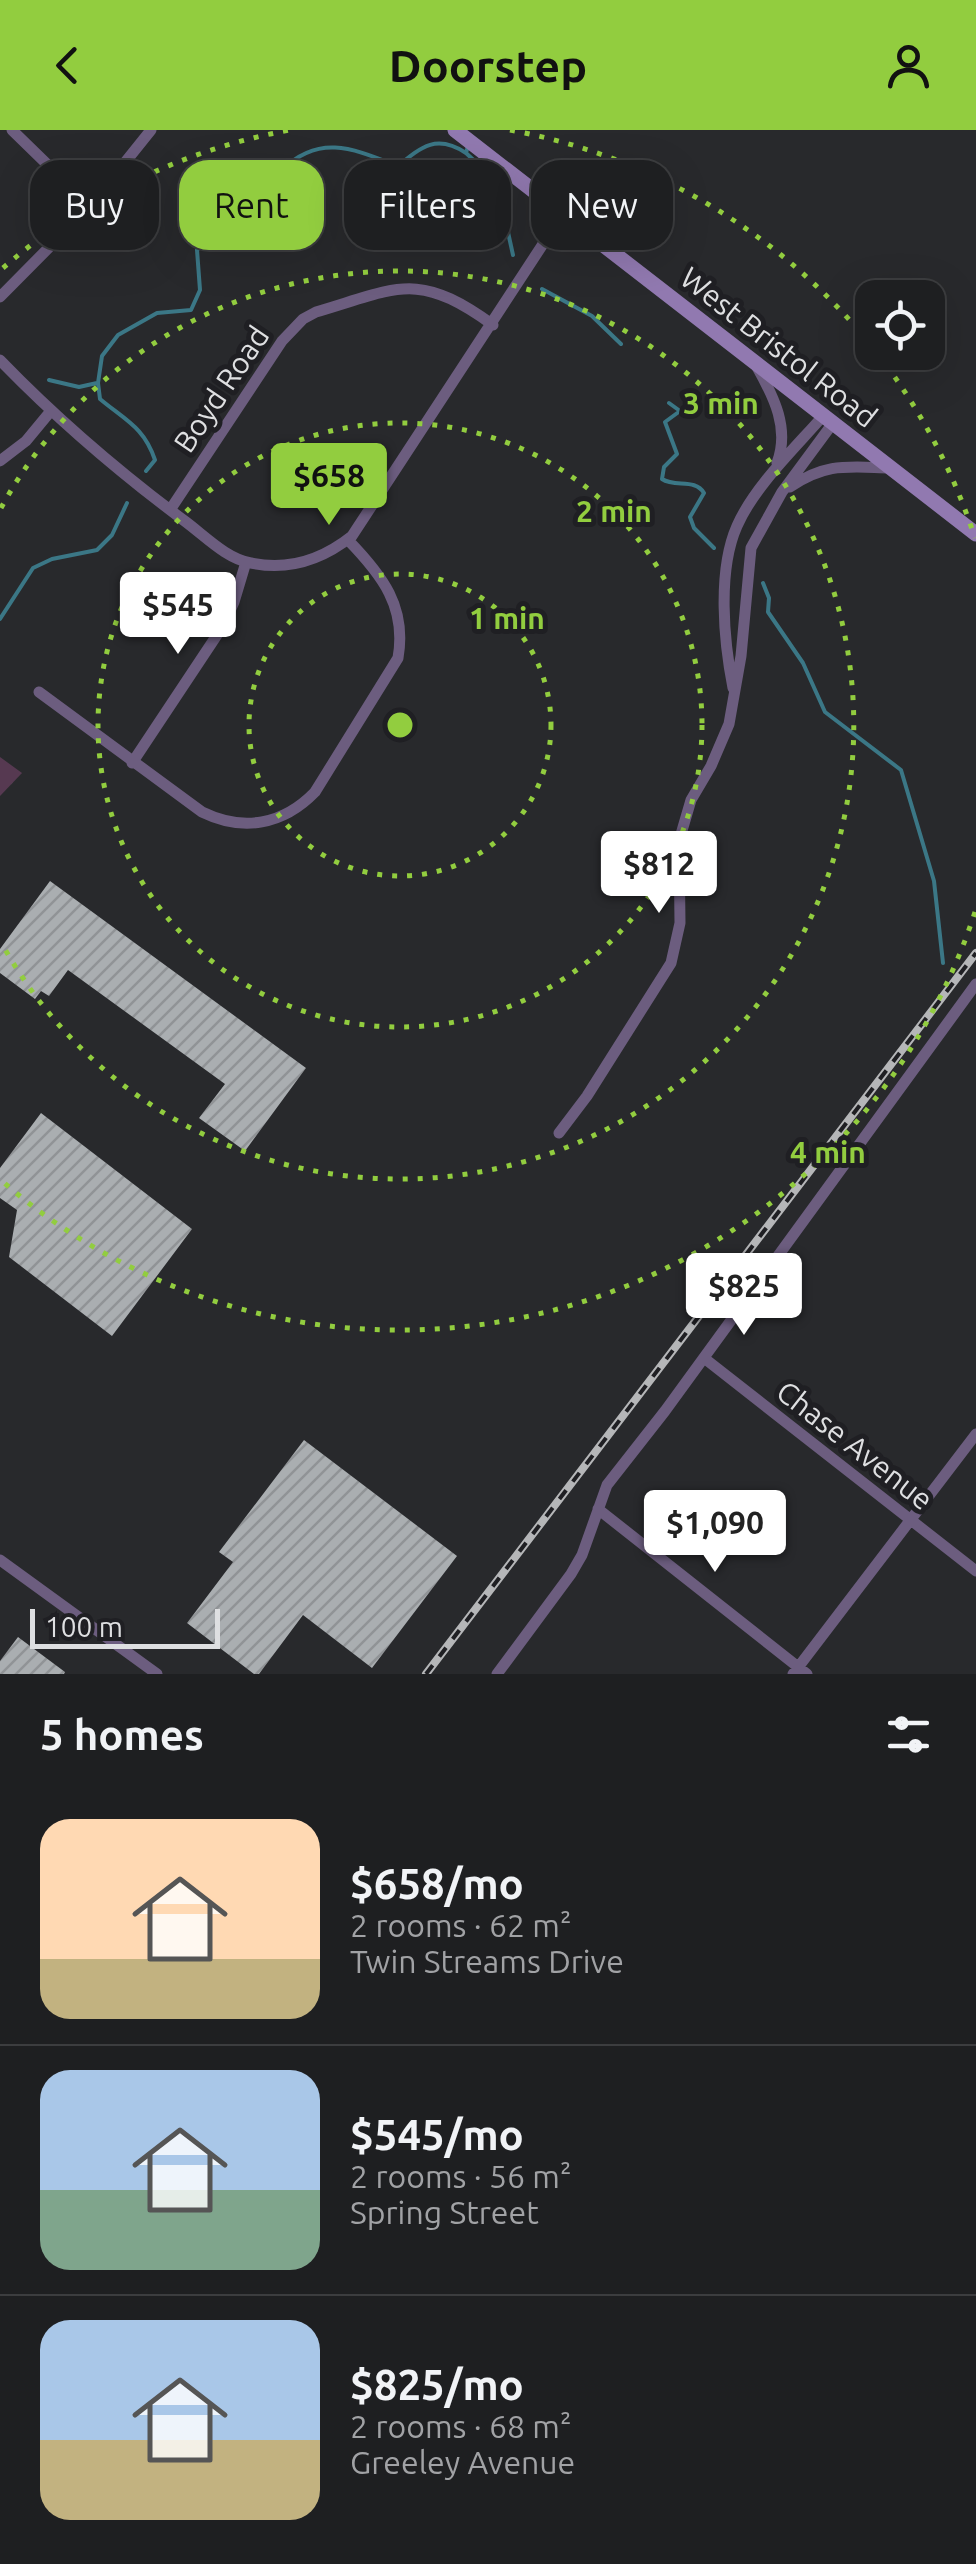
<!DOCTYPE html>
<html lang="en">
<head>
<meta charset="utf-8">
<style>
	body { margin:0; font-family:Ubuntu,sans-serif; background:#2b2c2e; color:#f1f3f6; height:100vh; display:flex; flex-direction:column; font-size:38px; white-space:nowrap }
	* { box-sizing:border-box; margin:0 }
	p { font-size:32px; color:#a1a2a5 }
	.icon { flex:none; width:55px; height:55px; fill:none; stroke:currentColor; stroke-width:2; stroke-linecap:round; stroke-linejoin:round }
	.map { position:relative; height:1544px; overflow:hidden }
	.sheet { display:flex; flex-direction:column; background:#1e1f21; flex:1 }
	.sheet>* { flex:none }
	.top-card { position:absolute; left:30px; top:30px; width:918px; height:90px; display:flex; gap:20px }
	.fabs { position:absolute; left:855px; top:150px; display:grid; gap:20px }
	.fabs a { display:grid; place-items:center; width:90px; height:90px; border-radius:20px; background:#1e1f21; box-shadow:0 10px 40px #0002,0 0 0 2px #3c3d3f; font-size:50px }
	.scale { position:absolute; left:30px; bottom:25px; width:190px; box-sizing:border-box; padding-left:10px; border:5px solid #dedfe1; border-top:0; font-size:28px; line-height:35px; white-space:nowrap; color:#dedfe1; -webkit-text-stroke:8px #1f1f23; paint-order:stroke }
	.price { position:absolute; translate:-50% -85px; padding:0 22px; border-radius:10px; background:#fff; color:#222; font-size:32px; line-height:65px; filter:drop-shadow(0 2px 5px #0008) }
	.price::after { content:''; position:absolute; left:50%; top:60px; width:30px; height:22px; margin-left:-15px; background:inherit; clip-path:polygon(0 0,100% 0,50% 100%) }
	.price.active { background:#92cd3f; color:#111 }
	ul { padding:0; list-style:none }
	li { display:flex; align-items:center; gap:30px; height:250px; padding:0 40px }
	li+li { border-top:2px solid #3c3d3f }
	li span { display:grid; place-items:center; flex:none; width:280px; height:200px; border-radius:30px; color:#555 }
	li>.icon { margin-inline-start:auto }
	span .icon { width:120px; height:120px; fill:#fffc; stroke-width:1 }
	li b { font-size:42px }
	h2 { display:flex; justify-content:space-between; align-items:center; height:120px; padding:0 40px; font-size:42px }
	.chip { padding:0 35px; border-radius:30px; background:#1e1f21; box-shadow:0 10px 40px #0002,0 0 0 2px #3c3d3f; font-size:35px; line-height:90px }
	.chip.active { background:#92cd3f; color:#111 }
	header { display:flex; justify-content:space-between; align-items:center; height:130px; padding:0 40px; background:#92cd3f; color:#111; font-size:45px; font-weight:700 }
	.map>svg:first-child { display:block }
</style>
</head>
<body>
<header><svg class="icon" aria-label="back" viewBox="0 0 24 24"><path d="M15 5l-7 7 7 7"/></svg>Doorstep<svg class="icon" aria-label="person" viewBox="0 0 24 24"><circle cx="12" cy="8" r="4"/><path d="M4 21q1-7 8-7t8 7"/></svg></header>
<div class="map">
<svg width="976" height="1544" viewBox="0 0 976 1544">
	<defs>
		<pattern id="forest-firs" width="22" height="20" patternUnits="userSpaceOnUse" patternTransform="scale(2.5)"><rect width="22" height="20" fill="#563951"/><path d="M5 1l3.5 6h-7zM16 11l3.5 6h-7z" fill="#6e556a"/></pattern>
		<pattern id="building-hatch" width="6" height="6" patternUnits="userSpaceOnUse" patternTransform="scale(2.5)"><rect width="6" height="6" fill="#aaaeb1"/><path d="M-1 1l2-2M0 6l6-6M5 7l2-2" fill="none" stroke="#909396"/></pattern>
	</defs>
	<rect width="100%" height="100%" fill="#28292c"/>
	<path fill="url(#forest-firs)" d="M0,627L22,643L0,666Z"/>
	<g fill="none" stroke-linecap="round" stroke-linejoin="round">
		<path stroke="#3b7786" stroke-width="4" d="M468,16L466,23L497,52L513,125
			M542,159L592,186L621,214
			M49,250L79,257L97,253
			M669,273L680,281L665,292L677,324L664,337L662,349C675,358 695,348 704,363L690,387L694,398L714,418
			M146,341L155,330C144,297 125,290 100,269L98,253L102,226L118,205L157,183L191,180L200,160L197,120C209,106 231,110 246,98C258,89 260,70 267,57C270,50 277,45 282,40C320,3 354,19 398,36C422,16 437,4 466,23
			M763,453L769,468L768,482L803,533L825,582L901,640L934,751L943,833
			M0,489L33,438L52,429L97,420L112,405L127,373"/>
	</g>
	<path fill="url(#building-hatch)" d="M50,751L306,938L245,1021L199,988L225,954L68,840L49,866L41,861L35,869L0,843V819Z
		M41,983L192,1099L112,1206L9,1127L17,1080L0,1068V1038Z
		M304,1310L457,1426L372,1538L303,1485L259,1544H254L187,1493L233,1432L219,1422Z
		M18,1507L65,1542L64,1544H0V1531Z"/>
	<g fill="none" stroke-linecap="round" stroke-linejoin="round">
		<path stroke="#6c5d7f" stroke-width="11" d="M12,0L90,76
			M0,167L90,76L151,0
			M0,230C58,290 119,342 186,392C206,407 227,429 251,433C289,441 323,429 352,406L562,85
			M757,237C774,267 790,299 777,333
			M0,331L26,311L50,282
			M790,357C827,332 848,337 891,338
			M170,380L282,211L303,189L316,182C398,158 417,140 493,195
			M733,558C724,512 717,441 737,396C754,357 795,318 823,286
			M39,562L202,682C243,702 283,695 315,662L398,528C407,477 382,445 348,410
			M132,633L223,496L234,472L246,432
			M559,1003L587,966L671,833L680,793L679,711L691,670L711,636L729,594L741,526L751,418L782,362L833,293
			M704,1228L976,1441
			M598,1379L807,1544
			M0,1430L157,1544
			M497,1544L571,1444L582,1425L607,1355L665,1281L976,854
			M793,1544L976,1304"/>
		<path stroke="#9179b0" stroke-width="15" d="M455,0L976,404"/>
		<g stroke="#b5b6b8" stroke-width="8">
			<path id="rail" d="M426,1544L976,823"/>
		</g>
		<use href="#rail" stroke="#1f1f23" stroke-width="4" stroke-dasharray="11" stroke-linecap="butt"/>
	</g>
	<g fill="none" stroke="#92cd3f" stroke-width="5" stroke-dasharray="5 10">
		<circle cx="400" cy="595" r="151"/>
		<circle cx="400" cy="595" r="302"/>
		<path d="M1 378A454 454 0 1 1 1 812"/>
		<path d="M975 782A605 605 0 0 1 3 1052M3 138A605 605 0 0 1 290 0M510 0A605 605 0 0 1 870 214M877 223A605 605 0 0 1 975 408"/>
	</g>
	<g text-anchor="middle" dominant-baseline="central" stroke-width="10" stroke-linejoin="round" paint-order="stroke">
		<g font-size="30" fill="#dedfe1" stroke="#1f1f23">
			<text transform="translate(779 217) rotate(38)">West Bristol Road</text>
			<text transform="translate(221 259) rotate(-56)">Boyd Road</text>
			<text transform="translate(855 1315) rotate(38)">Chase Avenue</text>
		</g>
	</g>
	<circle cx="400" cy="595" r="15" fill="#92cd3f" stroke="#1f1f23" stroke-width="5"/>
	<g font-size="30" text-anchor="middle" font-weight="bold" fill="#92cd3f" stroke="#1f1f23" stroke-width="10" stroke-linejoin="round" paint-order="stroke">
		<text x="721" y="284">3 min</text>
		<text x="614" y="392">2 min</text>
		<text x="507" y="499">1 min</text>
		<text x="828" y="1033">4 min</text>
	</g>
</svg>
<div class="fabs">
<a><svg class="icon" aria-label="locate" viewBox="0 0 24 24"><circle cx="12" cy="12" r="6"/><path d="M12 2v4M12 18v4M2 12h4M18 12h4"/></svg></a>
</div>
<div class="scale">100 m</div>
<b class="price active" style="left:329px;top:398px">$658</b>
<b class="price" style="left:178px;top:527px">$545</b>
<b class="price" style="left:659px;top:786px">$812</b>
<b class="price" style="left:744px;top:1208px">$825</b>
<b class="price" style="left:715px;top:1445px">$1,090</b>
<div class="top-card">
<a class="chip">Buy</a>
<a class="chip active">Rent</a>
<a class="chip">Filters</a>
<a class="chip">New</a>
</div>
</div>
<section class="sheet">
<h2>5 homes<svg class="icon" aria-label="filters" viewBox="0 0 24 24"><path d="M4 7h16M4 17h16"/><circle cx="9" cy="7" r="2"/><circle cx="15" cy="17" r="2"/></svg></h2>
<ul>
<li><span style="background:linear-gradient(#ffd9b3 70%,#c2b280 0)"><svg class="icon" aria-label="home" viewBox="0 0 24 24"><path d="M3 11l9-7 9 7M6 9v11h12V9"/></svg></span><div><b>$658/mo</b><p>2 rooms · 62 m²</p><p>Twin Streams Drive</p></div></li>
<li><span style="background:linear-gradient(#a9c7e8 60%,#7fa58c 0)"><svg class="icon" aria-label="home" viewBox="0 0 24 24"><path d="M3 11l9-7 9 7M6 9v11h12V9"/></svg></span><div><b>$545/mo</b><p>2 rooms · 56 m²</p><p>Spring Street</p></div></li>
<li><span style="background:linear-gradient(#a9c7e8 60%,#c2b280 0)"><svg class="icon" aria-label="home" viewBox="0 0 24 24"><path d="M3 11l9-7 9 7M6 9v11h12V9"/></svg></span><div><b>$825/mo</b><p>2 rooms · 68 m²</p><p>Greeley Avenue</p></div></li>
</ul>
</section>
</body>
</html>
